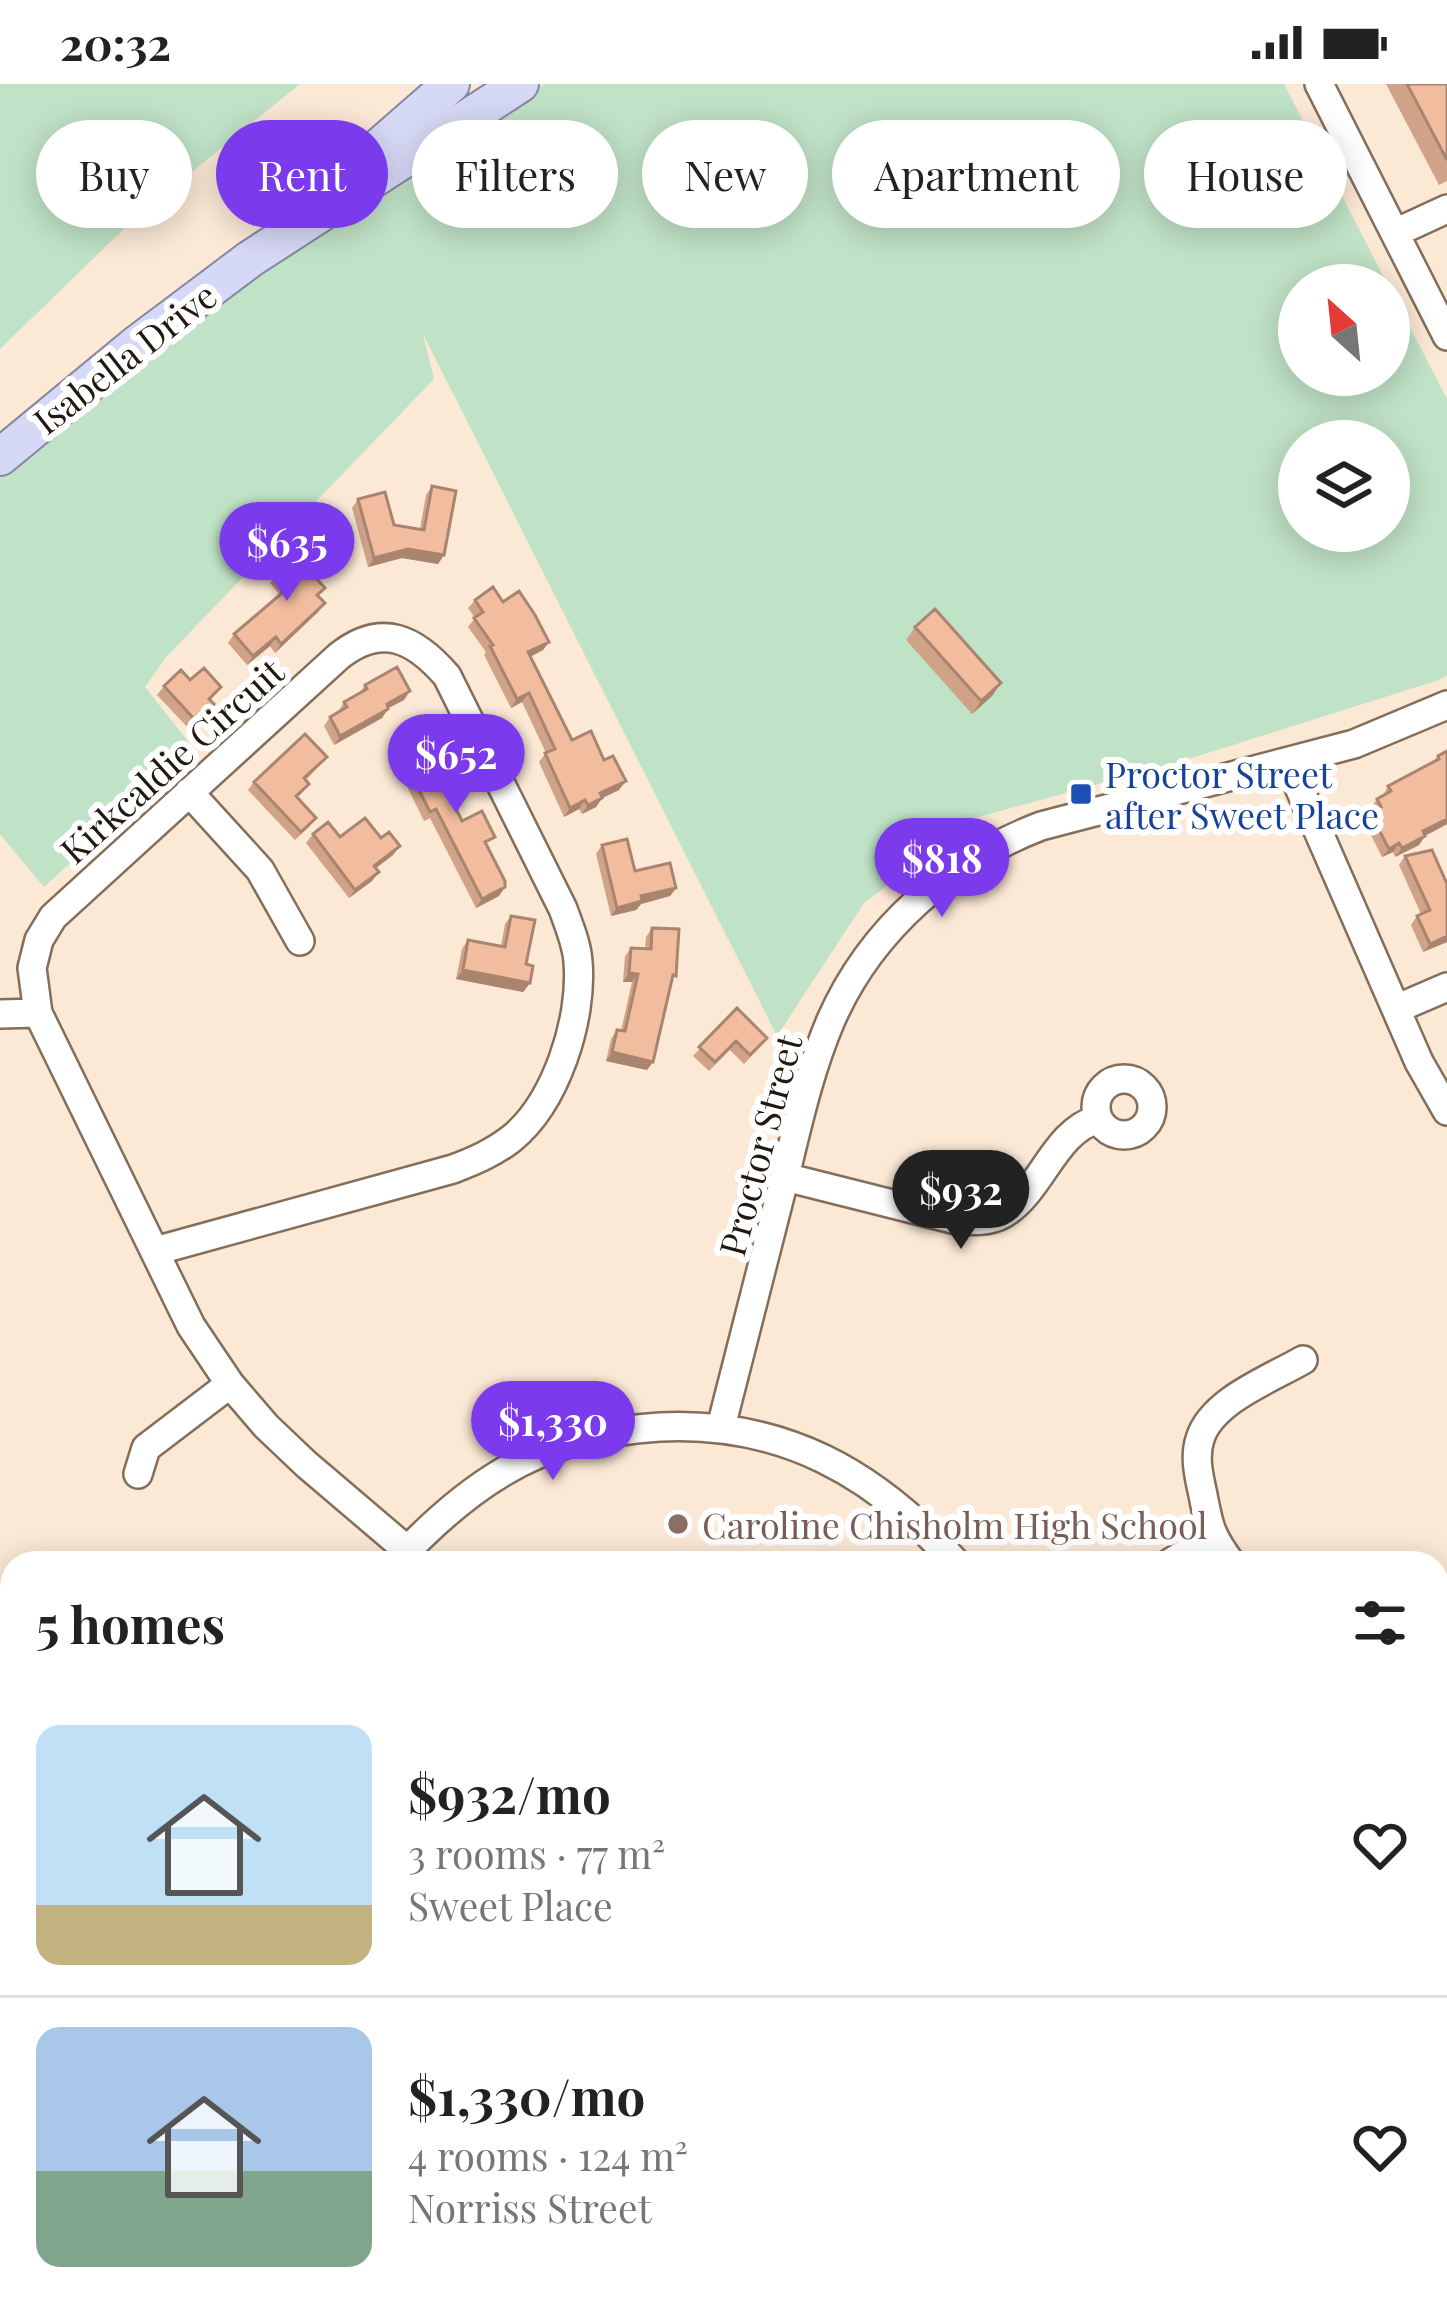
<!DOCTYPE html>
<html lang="en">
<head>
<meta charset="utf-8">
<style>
	body { margin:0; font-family:"Playfair Display",serif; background:#f6f6f6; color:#222; height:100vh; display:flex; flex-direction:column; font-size:45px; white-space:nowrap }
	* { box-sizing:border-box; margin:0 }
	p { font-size:39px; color:#767676 }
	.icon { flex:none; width:66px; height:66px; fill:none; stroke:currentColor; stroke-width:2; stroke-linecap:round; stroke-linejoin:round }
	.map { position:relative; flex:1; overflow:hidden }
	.sheet { position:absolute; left:0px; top:1467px; width:1449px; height:768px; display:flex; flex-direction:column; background:#fff; border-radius:36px 36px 0 0; box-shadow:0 6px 30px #0003 }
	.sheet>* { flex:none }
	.banner { position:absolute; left:36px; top:36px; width:1377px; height:108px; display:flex; gap:24px }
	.needle { width:78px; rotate:333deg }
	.tools { position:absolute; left:1278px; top:180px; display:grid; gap:24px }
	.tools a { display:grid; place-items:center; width:132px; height:132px; border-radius:50%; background:#fff; box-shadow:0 6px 30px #0003; font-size:60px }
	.price { position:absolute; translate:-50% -102px; padding:0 27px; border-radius:42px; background:#7c3aed; color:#fff; font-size:39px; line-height:78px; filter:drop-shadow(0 3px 6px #0008) }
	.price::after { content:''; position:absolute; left:50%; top:72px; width:36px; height:27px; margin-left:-18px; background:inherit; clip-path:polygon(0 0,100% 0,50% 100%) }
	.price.active { background:#222; color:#fff }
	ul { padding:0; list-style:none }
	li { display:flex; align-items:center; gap:36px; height:300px; padding:0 36px }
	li+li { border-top:3px solid #e0e0e0 }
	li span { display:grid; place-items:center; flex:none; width:336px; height:240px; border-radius:24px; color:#555 }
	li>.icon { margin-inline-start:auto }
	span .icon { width:144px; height:144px; fill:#fffc; stroke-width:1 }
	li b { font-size:51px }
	h2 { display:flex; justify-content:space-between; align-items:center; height:144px; padding:0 36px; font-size:51px }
	.chip { padding:0 42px; border-radius:54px; background:#fff; box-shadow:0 6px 30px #0003; font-size:42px; line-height:108px }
	.chip.active { background:#7c3aed; color:#fff }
	.status { display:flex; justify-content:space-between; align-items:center; height:84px; padding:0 60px; background:#fff; direction:ltr }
	.status svg { height:33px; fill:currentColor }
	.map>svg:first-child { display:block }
</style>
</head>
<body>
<div class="status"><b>20:32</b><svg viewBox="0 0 49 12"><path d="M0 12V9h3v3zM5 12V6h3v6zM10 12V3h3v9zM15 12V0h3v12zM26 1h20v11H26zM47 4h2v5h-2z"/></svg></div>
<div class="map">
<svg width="1447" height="2235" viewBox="0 0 1447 2235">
	<rect width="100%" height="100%" fill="#fbe8d5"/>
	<path fill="#c0e2c6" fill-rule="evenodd" d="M0,0H300L133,136L0,265Z
		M544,0H1284L1388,201H1299V291H1389V203L1447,315V591L1439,596L1195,673L975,734L864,819L777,952L423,250L434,295L167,572L145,603L194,665L44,803L0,750V394L188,239L479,38ZM1299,357H1389V447H1299Z
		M1447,2058V2186L1437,2191V2062Z
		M7,2115L12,2118V2223H134L139,2235H0V2117Z
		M673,2223H765L769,2235H655L653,2232Z
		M1260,2223H1375L1351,2235H1265Z"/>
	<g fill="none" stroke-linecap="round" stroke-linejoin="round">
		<g stroke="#846e59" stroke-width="32">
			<path id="minor" d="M1319,0L1447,252
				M1395,149L1447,125
				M1288,678L1419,978L1447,1027
				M189,708L260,786L300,857
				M1396,925L1447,903
				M0,930L38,929
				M1096 1023a28 28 0 1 1 56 0a28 28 0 1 1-56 0Z
				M785,1093L956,1136C972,1137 989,1138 1003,1130C1042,1107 1053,1048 1098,1035
				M155,1167L453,1085C474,1077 493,1069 511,1055C556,1019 583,935 578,878C577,860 569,842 563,825L447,592C415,555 382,538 339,572L53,833L39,856L32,884L38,929L191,1242L230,1300L266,1342L306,1380L407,1466
				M721,1343C741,1266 760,1189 780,1112C795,1053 807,992 831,936C871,845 950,777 1041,742L1354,660L1447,621
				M138,1390L146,1364L230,1300
				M398,1476C429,1443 464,1411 503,1388C550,1360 606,1346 660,1343C783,1337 875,1389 956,1479
				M1170,1479L1211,1453
				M1231,1479C1211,1452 1209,1443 1203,1411C1199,1393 1194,1373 1200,1355C1211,1317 1270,1295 1303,1276
				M0,1559L8,1563
				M1437,1719L1447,1715
				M0,1898L12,1887
				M1437,2040L1447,2036
				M1020,2223L1023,2235
				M599,2235L615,2223
				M632,2235L650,2223"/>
		</g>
		<g stroke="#8586a0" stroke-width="40">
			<path id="major" d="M357,82L451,0
				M0,373L137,260L250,175L520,0"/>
		</g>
		<use href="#minor" stroke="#fff" stroke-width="27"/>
		<use href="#major" stroke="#d6d9f5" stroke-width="36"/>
	</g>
	<path fill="#d0a388" d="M1386,0H1447V97L1439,101Z
		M432,402L444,471L438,480L402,474L368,483L352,424L358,415L394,441L420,445L426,411Z
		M318,488L314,492L319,513L318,528L275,569L270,562L247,581L228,559L234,550L280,511L270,499L276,490Z
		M475,516L503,518L549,558L543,566L530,573L572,656L619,706L602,714L596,723L582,730L579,725L564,733L539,678L546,669L522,618L511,624L484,571L486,568L468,543L475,534L468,524Z
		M915,543L992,612L972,630L906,556Z
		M190,596L221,603L210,616L208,629L190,646L157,611L164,602Z
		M365,601L404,616L388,624L382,634L334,661L324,642L330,633L338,628L344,618L359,610Z
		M1447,667V740L1425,752L1419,761L1395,773L1393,768L1382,773L1364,737L1373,727L1371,724L1377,715L1383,712L1388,702L1432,679L1438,672Z
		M402,672L456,674L450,683L438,689L462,737L488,762L499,812L476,824L430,734L424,737L396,680Z
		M327,673L306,696L303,708L297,714L310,742L295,756L248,706L254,698Z
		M313,750L340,753L393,771L376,784L372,797L349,814L306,759Z
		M602,761L635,787L676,804L670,812L641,820L636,826L611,832L596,770Z
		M1405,772L1447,858L1423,868L1411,841L1417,832L1421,830L1399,781Z
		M511,832L526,880L530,899L523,908L456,895L462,865L468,856L501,862L505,840Z
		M652,844L671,899L647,986L606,977L611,955L617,946L621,947L632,898H623L625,872L631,864H645L646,853Z
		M737,924L761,962L744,980L730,966L709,987L693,972Z"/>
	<path fill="#a9846f" d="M408,465L444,471L438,480L402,474L368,483L374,474Z
		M325,519L318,528L275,569L281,560Z
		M276,553L270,562L247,581L253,572Z
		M549,558L543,566L522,577L528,568Z
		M1001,599L992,612L972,630L981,617Z
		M410,607L404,616L381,628L387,620Z
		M529,609L522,618L511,624L517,615Z
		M388,625L382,634L334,661L340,652Z
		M456,674L450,683L430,693L436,684Z
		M626,697L619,706L594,718L600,709Z
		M602,714L596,723L582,730L588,721Z
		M585,716L579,725L564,733L570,724Z
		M1447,735V740L1417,756L1423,747Z
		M1425,752L1419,761L1395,773L1402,764Z
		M1399,759L1393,768L1382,773L1389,765Z
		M400,762L393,771L368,790L374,782Z
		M379,788L372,797L349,814L355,806Z
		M505,803L499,812L476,824L482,815Z
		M676,804L670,812L641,820L636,826L611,832L617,824L641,812Z
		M1447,852V858L1423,868L1430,860Z
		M463,886L530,899L523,908L456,895Z
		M629,889L638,890L632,898H623Z
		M612,968L653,978L647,986L606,977Z"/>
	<path fill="#f2bd9e" stroke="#a9846f" stroke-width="3" d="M1407,0H1447V76Z
		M432,402L456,407L444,471L408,465L374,474L358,415L385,408L394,441L424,446Z
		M308,461L324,479L312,490L325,504L317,511L325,519L281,560L276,553L253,572L234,550L288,504L276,490Z
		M493,503L503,518L519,507L535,531L549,558L528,568L572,656L591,647L604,676L613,672L626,697L600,709L602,714L588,721L585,716L570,724L545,669L555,665L529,609L517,615L490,562L493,561L474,534L483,528L475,516Z
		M935,525L1001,599L981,617L915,543Z
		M397,583L410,607L387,620L388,625L340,652L330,633L347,623L344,618L367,605L365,601Z
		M204,584L221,603L209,615L214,620L196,637L164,602L181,586L190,596Z
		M305,650L327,673L304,694L309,700L296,712L316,734L301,748L254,698Z
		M445,651L456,674L436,684L462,737L482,727L495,753L485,758L505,797V803L482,815L436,725L430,728L402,672Z
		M1447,667V735L1423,747L1425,752L1402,764L1399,759L1389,765L1370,729L1381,723L1377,715L1391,707L1388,702L1439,675L1438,672Z
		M365,734L381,754L389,748L400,762L374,782L379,788L355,806L313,750L328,738L340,753Z
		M627,755L635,787L670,779L676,804L641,812L642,817L617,824L602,761Z
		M1432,766L1447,800V852L1430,860L1417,832L1430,826L1405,772Z
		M511,832L535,836L526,880L533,882L530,899L463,886L468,856L505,863Z
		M652,844L679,845L676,892L673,891L653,978L612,968L617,946L625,947L638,890L629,889L631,864L651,865Z
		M737,924L767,954L750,971L736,957L715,978L699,963Z"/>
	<rect fill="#1a4fb4" stroke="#fff" stroke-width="4.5" x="1069" y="698" width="24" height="24" rx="6"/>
	<circle fill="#8d6e63" stroke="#fff" stroke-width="4.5" cx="678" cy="1440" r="12"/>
	<g text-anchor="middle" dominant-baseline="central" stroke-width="12" stroke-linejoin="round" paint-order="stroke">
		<g font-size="36" fill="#211910" stroke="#fff">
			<text transform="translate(124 273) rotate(-38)">Isabella Drive</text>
			<text transform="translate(171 676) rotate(-42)">Kirkcaldie Circuit</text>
			<text transform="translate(759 1061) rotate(-75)">Proctor Street</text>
		</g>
		<g font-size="36" fill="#164399" stroke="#fff" text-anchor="start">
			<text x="1105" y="689">Proctor Street<tspan x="1105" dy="41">after Sweet Place</tspan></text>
		</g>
		<g font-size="36" fill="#785e54" stroke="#fff" text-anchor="start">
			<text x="702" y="1440">Caroline Chisholm High School</text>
		</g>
	</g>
</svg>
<div class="tools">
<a><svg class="needle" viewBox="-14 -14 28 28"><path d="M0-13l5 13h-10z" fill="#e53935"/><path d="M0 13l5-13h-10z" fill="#767676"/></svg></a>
<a><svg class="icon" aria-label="layers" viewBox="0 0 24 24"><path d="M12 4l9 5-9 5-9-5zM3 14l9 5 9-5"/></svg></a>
</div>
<b class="price" style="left:287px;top:520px">$635</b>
<b class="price" style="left:456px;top:732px">$652</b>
<b class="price" style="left:942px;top:836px">$818</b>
<b class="price active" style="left:961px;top:1168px">$932</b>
<b class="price" style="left:553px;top:1399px">$1,330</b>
<div class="banner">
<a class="chip">Buy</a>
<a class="chip active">Rent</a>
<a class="chip">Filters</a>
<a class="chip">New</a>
<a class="chip">Apartment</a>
<a class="chip">House</a>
</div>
<section class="sheet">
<h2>5 homes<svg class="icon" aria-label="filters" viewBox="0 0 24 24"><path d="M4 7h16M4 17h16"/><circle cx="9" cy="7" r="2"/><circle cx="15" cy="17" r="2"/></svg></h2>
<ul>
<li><span style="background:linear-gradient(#bfe0f5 75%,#c2b280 0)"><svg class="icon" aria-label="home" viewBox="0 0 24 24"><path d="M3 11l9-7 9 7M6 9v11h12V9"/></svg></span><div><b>$932/mo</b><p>3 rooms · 77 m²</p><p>Sweet Place</p></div><svg class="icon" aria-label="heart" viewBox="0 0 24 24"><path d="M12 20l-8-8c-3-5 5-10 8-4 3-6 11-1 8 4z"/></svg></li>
<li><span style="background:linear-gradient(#a9c7e8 60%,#7fa58c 0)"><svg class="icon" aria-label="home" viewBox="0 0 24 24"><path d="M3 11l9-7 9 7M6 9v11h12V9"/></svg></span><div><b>$1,330/mo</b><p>4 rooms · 124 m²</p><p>Norriss Street</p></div><svg class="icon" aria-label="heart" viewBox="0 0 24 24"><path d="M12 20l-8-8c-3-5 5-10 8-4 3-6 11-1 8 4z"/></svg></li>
</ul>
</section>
</div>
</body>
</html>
